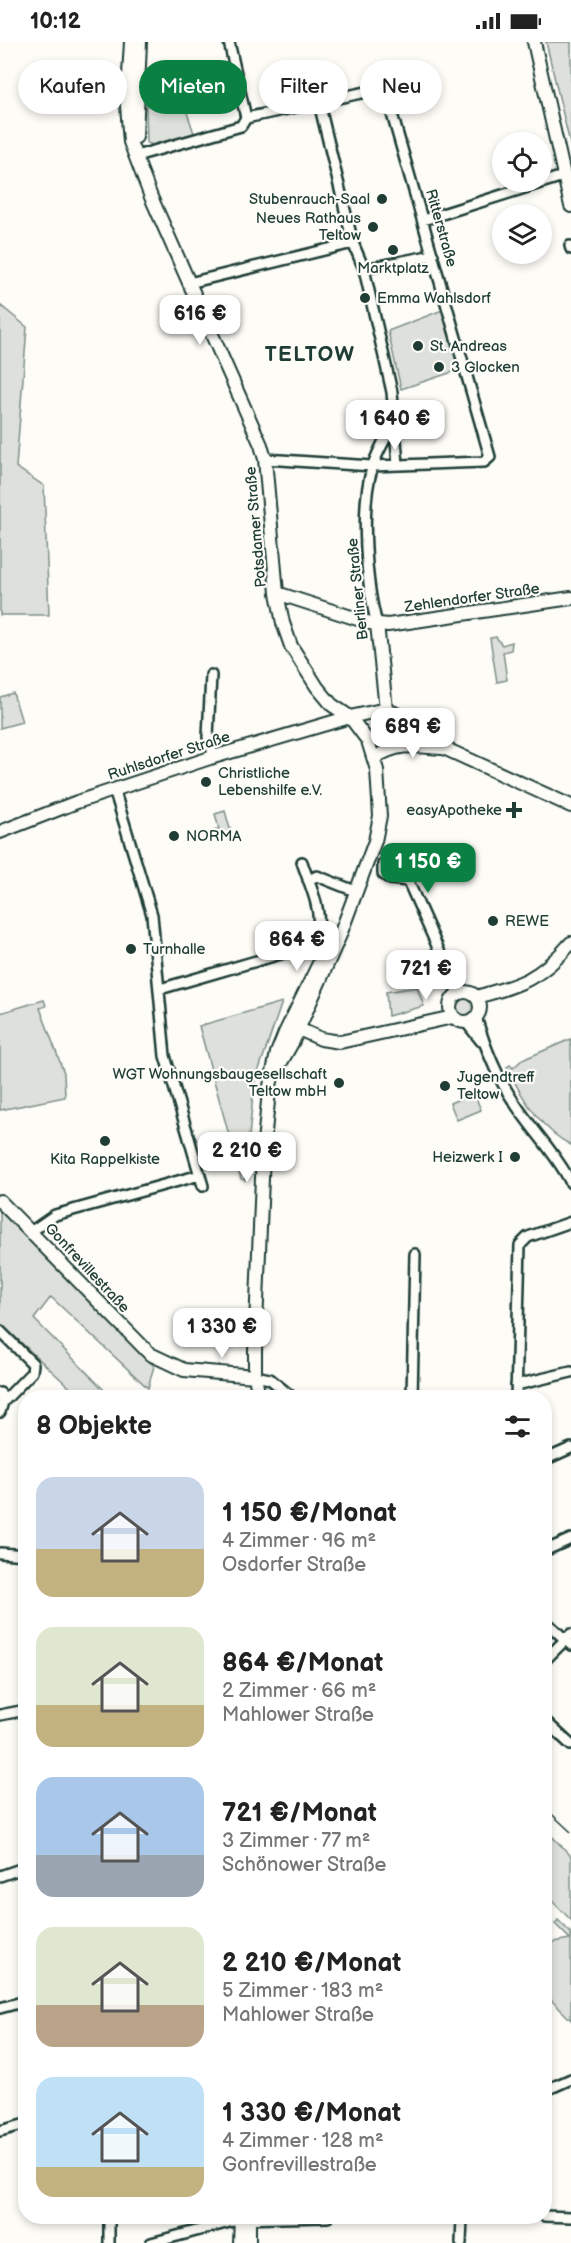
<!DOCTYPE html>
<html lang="de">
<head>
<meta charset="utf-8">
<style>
	body { margin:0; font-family:"Balsamiq Sans",sans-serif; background:#f2f2f2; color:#222; height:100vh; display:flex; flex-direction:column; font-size:22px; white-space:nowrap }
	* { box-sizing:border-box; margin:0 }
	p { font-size:20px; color:#767676 }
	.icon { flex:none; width:33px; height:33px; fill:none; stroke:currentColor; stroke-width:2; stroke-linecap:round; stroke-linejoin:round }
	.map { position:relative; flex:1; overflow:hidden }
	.panel { position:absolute; left:18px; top:1348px; width:534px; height:834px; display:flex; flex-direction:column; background:#fff; border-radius:24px; box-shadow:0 3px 9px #0003 }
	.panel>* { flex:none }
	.guide { position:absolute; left:18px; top:18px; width:536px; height:54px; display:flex; gap:12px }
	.tools { position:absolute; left:492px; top:90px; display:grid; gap:12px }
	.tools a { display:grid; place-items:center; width:60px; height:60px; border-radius:50%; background:#fff; box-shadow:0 3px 9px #0003; font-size:30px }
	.price { position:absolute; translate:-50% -51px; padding:0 14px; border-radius:12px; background:#fff; color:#222; font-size:20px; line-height:39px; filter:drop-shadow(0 2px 3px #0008) }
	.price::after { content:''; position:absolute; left:50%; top:36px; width:18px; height:14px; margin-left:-9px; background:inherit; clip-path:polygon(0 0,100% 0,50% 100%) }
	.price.current { background:#0b8043; color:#fff }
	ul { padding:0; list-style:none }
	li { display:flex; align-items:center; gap:18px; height:150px; padding:0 18px }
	li span { display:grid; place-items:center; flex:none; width:168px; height:120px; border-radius:18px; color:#555 }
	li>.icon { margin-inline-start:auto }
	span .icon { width:72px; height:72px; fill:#fffc; stroke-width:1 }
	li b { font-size:26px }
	h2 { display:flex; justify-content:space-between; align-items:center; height:72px; padding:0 18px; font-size:26px }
	.chip { padding:0 21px; border-radius:27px; background:#fff; box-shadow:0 3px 9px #0003; font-size:21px; line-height:54px }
	.chip.current { background:#0b8043; color:#fff }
	.status { display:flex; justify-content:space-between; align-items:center; height:42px; padding:0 30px; background:#fff; direction:ltr }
	.status svg { height:16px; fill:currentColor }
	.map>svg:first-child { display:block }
</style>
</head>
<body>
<div class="status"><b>10:12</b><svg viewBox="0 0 49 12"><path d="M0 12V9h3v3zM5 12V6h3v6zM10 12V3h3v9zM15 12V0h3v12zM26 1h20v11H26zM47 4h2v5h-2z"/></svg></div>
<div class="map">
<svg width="571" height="2201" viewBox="0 0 571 2201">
	<rect width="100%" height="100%" fill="#fdfcf7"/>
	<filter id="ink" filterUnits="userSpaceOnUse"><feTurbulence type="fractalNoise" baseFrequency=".0167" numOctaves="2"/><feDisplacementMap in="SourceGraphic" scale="12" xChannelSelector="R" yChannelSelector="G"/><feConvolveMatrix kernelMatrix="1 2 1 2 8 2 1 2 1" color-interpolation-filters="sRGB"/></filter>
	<g filter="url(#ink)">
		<path fill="#dde0db" stroke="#7e8e88" stroke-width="1.5" d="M546,0H571V106Z
			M180,50L194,91L153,103L147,101L146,63Z
			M0,263L27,285L16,425L44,444L49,573H0Z
			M445,267L462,327L401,347L388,289Z
			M496,595L502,603L512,600L511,608L503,610L507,638L497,640L490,596Z
			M13,651L22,680L0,686V655Z
			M225,769L232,794L217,799L214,789L219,787L215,772Z
			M417,945L424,964L388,974L386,950Z
			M456 965a9 9 0 1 1 18 0a9 9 0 1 1-18 0Z
			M44,958L46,964L40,966L64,1031L65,1055L0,1068V971Z
			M282,960L254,1042L245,1138L241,1137L199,984Z
			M571,997V1103C541,1088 521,1055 507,1025L510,1023L513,1026L522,1018Z
			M474,1051L481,1068L457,1078L450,1061Z
			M0,1169L154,1324L148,1346L51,1255L34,1277L112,1356H81L0,1281Z
			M544,1786L571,1814V1878L545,1852Z
			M558,1878L571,1891V1978L545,1952V1907L553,1900L570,1897L555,1882Z"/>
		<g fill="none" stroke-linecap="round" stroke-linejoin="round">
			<g stroke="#1f3d34" stroke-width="14">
				<path id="street" d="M229,0L246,76
					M319,61L353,201L364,227L392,350L398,423
					M246,76L375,48L383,50L388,58L490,415L484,420L372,424L265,417
					M136,114L241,84L246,76
					M423,178L563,134
					M570,204L571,207
					M364,227L433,213
					M189,241L353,201
					M377,582C366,543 360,464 372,427C376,411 386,396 394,381
					M211,633L208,695L214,715
					M114,747L152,873L165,1014L203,1144
					M391,816L401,822L408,839L390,837L383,832V822Z
					M308,838L317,834L355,849
					M408,839L458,951
					M160,947L301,906C308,901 317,893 318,884C321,865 308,839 302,820
					M476,975C485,1005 496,1034 514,1060C532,1088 556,1111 571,1141
					M466,980L481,999
					M32,1189L55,1173L200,1133
					M0,1289L33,1322L32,1330L3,1360
					M255,1334L270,1337L293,1356
					M516,1343L571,1330
					M0,1351L3,1360L0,1370
					M412,1356L415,1212
					M516,1356L520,1203L528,1195L571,1180
					M544,1418L571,1406
					M544,1509L571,1497
					M0,1511L26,1513
					M544,1578L571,1603
					M544,1619L571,1592
					M0,1673L26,1668
					M544,1678L571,1703
					M0,1834L26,1825
					M0,1966L26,1959
					M544,2049L571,2037
					M0,2089L26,2082
					M544,2174L571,2175
					M109,2201V2175
					M151,2201L241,2177L328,2175
					M461,2201L462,2175"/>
			</g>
			<g stroke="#1f3d34" stroke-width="16">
				<path id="secondary" d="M131,0L127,64L130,100L151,155L261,403L265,417L277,551L283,581L291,604L317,645L332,663L350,675L368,699L377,728L380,774L375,799L340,893L293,999L275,1031
					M534,0L571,164
					M136,95L140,0
					M277,551L370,581L388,583L571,556
					M377,582L386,667
					M374,716C399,700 415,704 442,706
					M0,790L77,760L210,716L350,675L386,667L408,678L446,707L571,764
					M450 965a15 15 0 1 1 30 0a15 15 0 1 1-30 0Z
					M476,955C521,943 540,937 571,901
					M292,984L321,997L340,1000L453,975
					M0,1159L150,1312L184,1328L255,1334
					M259,1356L255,1334V1309L263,1111L269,1049L277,1011L285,991L329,901
					M240,2201L241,2175
					M249,2201V2175"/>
			</g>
			<use href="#street" stroke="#fdfcf7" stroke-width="9"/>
			<use href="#secondary" stroke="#fdfcf7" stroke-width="12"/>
			<path stroke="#1f3d34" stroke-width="1.5" d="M544,1765L571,1790"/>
		</g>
	</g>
	<g fill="#1f3d34" stroke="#fdfcf7" stroke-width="2">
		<circle cx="382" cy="157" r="6"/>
		<circle cx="373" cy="185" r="6"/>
		<circle cx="393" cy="208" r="6"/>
		<circle cx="365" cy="256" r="6"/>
		<circle cx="418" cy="304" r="6"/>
		<circle cx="439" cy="325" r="6"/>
		<circle cx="206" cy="740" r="6"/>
		<path d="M511 759h6v6h6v6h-6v6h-6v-6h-6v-6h6z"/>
		<circle cx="174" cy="794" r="6"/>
		<circle cx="493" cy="879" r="6"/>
		<circle cx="131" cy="907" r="6"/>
		<circle cx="339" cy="1041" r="6"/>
		<circle cx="445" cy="1044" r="6"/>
		<circle cx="105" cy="1099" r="6"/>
		<circle cx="515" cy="1115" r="6"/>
	</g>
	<g text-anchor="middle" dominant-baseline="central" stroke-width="4.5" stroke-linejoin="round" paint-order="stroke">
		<g font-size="15" fill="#1f3d34" stroke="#fdfcf7" text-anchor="start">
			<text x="370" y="157" text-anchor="end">Stubenrauch-Saal</text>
			<text x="361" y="176" text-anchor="end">Neues Rathaus<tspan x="361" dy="17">Teltow</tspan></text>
			<text x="393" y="226" text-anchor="middle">Marktplatz</text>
			<text x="377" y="256">Emma Wahlsdorf</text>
			<text x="430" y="304">St. Andreas</text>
			<text x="451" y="325">3 Glocken</text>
			<text x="218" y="731">Christliche<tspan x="218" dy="17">Lebenshilfe e.V.</tspan></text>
			<text x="502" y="768" text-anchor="end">easyApotheke</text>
			<text x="186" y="794">NORMA</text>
			<text x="505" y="879">REWE</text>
			<text x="143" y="907">Turnhalle</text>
			<text x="327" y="1032" text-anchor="end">WGT Wohnungsbaugesellschaft<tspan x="327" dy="17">Teltow mbH</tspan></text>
			<text x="457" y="1035">Jugendtreff<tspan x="457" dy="17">Teltow</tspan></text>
			<text x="503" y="1115" text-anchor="end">Heizwerk I</text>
			<text x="105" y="1117" text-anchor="middle">Kita Rappelkiste</text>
		</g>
		<g font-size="15" fill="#1f3d34" stroke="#fdfcf7">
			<text transform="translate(441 186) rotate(74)">Ritterstraße</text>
			<text transform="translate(256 485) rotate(-95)">Potsdamer Straße</text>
			<text transform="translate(358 547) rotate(-96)">Berliner Straße</text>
			<text transform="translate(472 556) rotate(-8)">Zehlendorfer Straße</text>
			<text transform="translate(169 714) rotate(-18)">Ruhlsdorfer Straße</text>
			<text transform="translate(87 1226) rotate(47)">Gonfrevillestraße</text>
		</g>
		<g font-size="21" font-weight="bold" letter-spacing="1.5" fill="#1f3d34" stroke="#fdfcf7">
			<text x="310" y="312">TELTOW</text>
		</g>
	</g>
</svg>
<div class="tools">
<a><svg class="icon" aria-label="locate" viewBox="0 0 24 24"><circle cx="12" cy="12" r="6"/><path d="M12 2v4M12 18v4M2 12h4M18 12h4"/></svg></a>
<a><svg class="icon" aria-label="layers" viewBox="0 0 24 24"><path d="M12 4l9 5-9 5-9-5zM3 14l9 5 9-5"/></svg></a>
</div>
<b class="price" style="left:200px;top:304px">616 €</b>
<b class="price" style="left:395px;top:409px">1 640 €</b>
<b class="price" style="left:413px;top:717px">689 €</b>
<b class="price current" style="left:428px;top:852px">1 150 €</b>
<b class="price" style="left:297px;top:930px">864 €</b>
<b class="price" style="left:426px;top:959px">721 €</b>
<b class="price" style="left:247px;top:1141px">2 210 €</b>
<b class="price" style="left:222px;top:1317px">1 330 €</b>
<div class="guide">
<a class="chip">Kaufen</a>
<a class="chip current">Mieten</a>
<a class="chip">Filter</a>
<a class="chip">Neu</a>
</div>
<section class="panel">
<h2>8 Objekte<svg class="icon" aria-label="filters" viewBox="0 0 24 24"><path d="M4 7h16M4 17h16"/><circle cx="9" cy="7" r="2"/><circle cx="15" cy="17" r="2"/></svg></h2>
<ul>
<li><span style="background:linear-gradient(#c9d6e8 60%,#c2b280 0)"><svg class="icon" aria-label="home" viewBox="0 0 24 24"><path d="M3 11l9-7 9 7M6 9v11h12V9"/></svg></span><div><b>1 150 €/Monat</b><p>4 Zimmer · 96 m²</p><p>Osdorfer Straße</p></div></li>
<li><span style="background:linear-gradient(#dfe7d0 65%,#c2b280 0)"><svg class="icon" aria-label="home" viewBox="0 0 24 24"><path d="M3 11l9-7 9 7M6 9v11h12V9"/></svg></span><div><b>864 €/Monat</b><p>2 Zimmer · 66 m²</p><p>Mahlower Straße</p></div></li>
<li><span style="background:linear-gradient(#a9c7e8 65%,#9aa5b1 0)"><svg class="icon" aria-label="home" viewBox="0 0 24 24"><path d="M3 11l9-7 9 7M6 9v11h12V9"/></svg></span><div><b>721 €/Monat</b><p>3 Zimmer · 77 m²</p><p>Schönower Straße</p></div></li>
<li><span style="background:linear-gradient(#dfe7d0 65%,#b9a48a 0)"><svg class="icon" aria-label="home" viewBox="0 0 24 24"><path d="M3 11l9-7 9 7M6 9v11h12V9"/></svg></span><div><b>2 210 €/Monat</b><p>5 Zimmer · 183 m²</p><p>Mahlower Straße</p></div></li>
<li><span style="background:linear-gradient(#bfe0f5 75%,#c2b280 0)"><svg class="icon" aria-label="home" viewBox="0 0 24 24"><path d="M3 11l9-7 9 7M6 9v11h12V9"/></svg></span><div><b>1 330 €/Monat</b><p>4 Zimmer · 128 m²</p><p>Gonfrevillestraße</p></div></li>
</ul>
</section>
</div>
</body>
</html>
